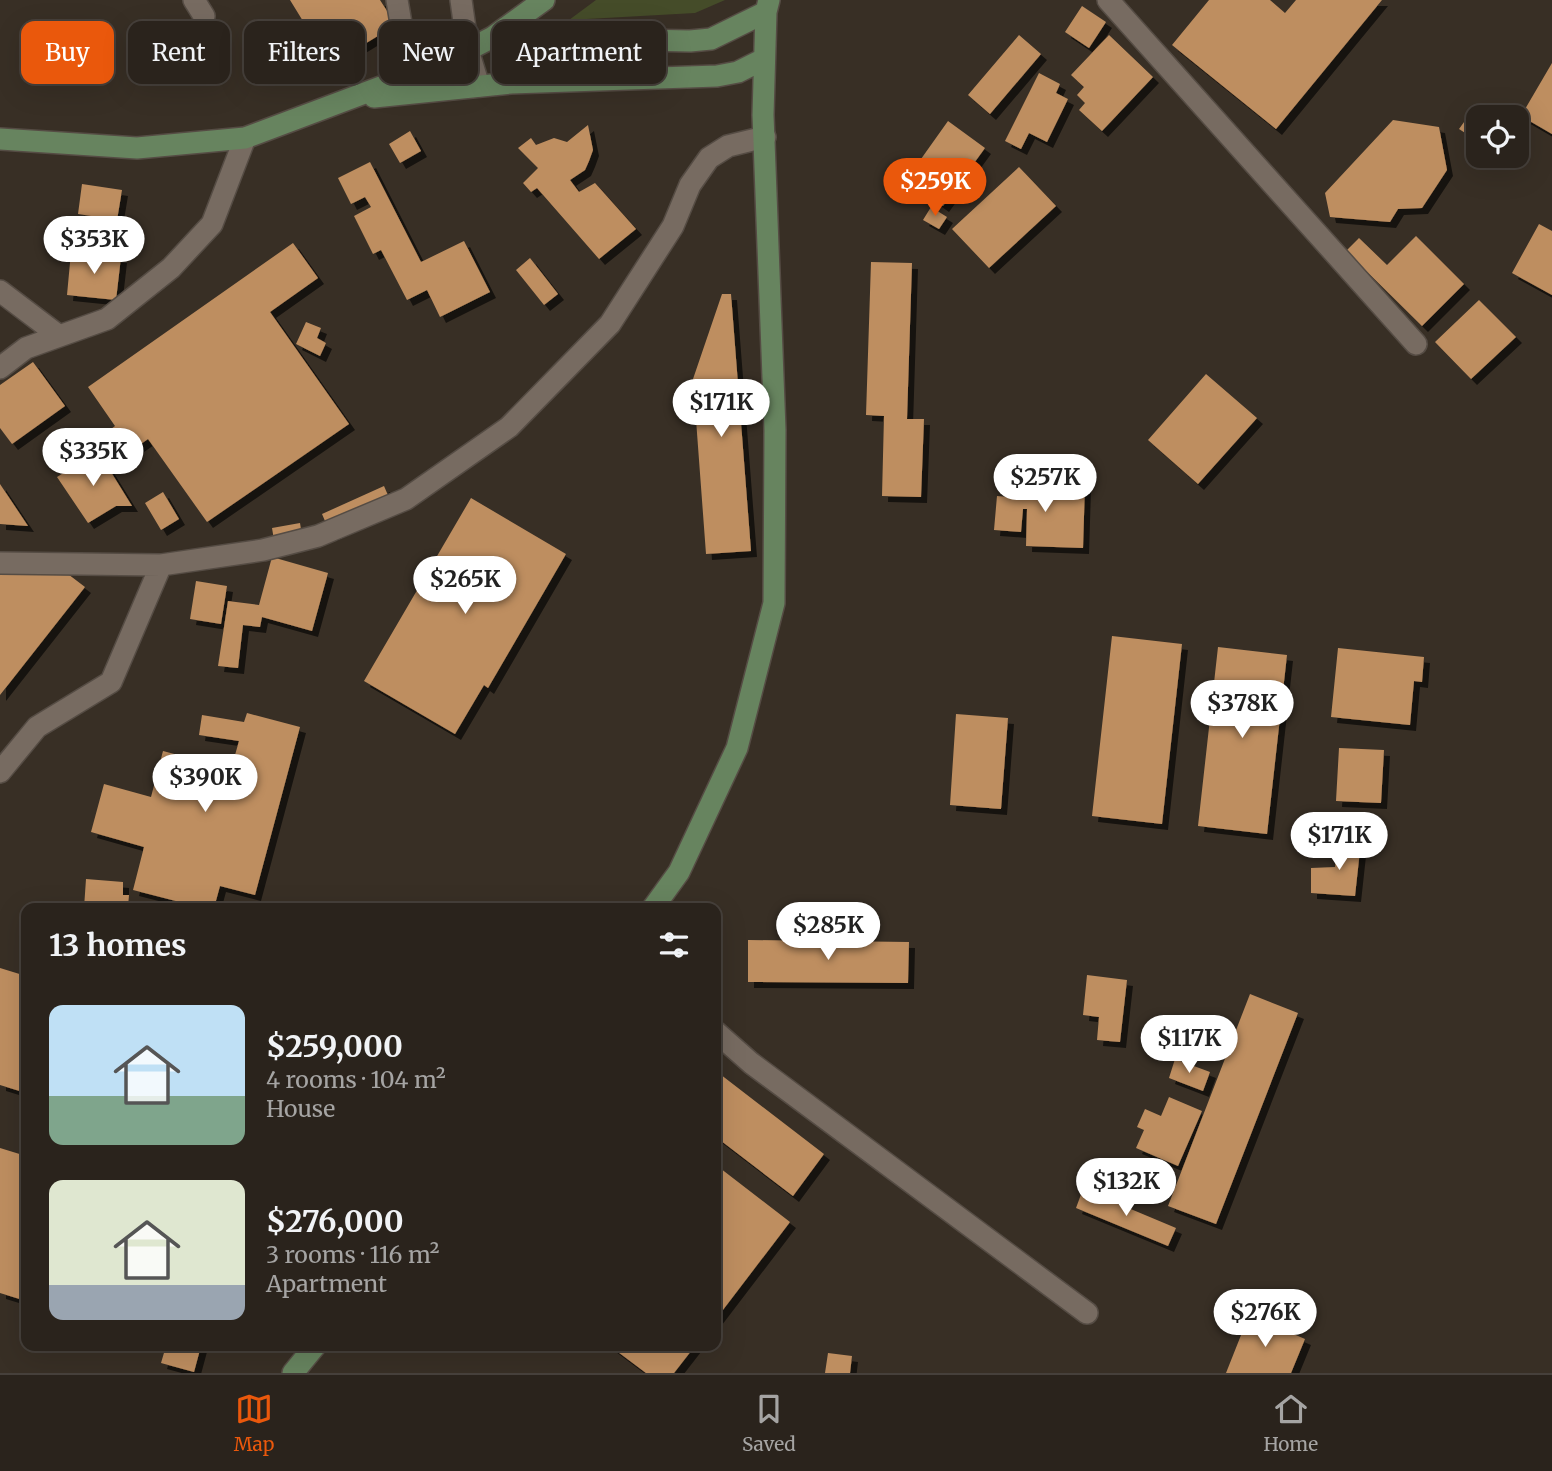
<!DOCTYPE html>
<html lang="en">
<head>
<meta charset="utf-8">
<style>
	body { margin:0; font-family:Merriweather,serif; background:#362f29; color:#f1f3f6; height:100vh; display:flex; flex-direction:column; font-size:26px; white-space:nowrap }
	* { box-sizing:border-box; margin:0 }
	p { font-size:23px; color:#a5a4a3 }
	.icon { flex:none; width:38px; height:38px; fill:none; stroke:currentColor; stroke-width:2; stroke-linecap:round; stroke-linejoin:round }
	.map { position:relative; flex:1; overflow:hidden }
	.sheet { position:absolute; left:21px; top:903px; width:700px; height:448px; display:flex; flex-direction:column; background:#2a231c; border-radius:14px; box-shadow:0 7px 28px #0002,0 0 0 2px #46403b }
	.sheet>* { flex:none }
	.guide { position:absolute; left:21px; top:21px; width:700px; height:63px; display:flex; gap:14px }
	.buttons { position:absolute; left:1466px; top:105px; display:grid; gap:14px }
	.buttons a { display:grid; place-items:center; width:63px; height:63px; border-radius:14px; background:#2a231c; box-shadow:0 7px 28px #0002,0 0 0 2px #46403b; font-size:35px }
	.price { position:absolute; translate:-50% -60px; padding:0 16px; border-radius:24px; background:#fff; color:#222; font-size:23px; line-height:46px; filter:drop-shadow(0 2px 4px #0008) }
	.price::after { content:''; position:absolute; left:50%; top:42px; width:21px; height:16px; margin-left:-10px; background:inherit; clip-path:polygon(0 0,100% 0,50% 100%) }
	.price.current { background:#ea580c; color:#fff }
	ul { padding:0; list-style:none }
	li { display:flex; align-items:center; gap:21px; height:175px; padding:0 28px }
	li span { display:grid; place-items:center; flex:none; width:196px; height:140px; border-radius:14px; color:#555 }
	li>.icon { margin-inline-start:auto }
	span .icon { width:84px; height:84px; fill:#fffc; stroke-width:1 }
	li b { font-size:30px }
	h2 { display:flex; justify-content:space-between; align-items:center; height:84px; padding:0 28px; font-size:30px }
	.tag { padding:0 24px; border-radius:14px; background:#2a231c; box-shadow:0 7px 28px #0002,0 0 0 2px #46403b; font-size:24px; line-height:63px }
	.tag.current { background:#ea580c; color:#fff }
	.tabs { display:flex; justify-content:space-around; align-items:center; height:98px; border-top:2px solid #46403b; background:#2a231c; font-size:19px; color:#a5a4a3 }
	.tabs a { display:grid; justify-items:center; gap:4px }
	.tabs .current { color:#ea580c }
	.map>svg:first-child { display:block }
</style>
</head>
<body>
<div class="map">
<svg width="1552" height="1373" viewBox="0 0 1552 1373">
	<defs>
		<filter id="shadow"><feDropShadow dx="6" dy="6" stdDeviation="0" flood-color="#0009"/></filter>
	</defs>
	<rect width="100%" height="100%" fill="#382f25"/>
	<path fill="#454c29" d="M596,0H725L695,13L569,20Z"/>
	<path fill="#be8e60" filter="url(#shadow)" d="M290,0H380L396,25L330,65Z
		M1209,0H1270L1285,13L1296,0H1382L1276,129L1172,45Z
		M1082,6L1106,22L1089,48L1065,32Z
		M1019,35L1041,54L990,114L968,95Z
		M1109,35L1153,77L1102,131L1079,110L1085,103L1077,95L1084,87L1071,75Z
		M1552,63V134L1521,116Z
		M1039,73L1060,84L1056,93L1068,99L1047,142L1029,133L1021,149L1005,141Z
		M1472,111L1482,117H1479V142L1459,129Z
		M1393,120L1439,127L1447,170L1422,208L1398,209L1390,222L1330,217L1325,193Z
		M948,121L985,148L943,206L919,189L934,168L921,159Z
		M588,125L593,150L589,161L585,170L570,180L579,192L595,183L636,229L599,259L537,188L531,192L523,183L538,168L518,148L531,138L536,145L554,138L567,142Z
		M410,131L421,151L400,163L389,144Z
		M370,162L421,262L464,241L490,292L440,317L427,290L407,300L381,250L373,254L354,216L371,207L365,197L351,204L338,178Z
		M1019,167L1056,206L989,268L952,229Z
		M82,184L122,190L117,220L78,214Z
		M931,207L947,217L939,229L923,220Z
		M1539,224L1552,231V295L1512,273Z
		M1416,236L1464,284L1422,326L1346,251L1359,238L1387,265Z
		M293,243L318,278L270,312L349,424L207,522L148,439L124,456L107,432L115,426L88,387Z
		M71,252L121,257L116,300L67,295Z
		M530,258L558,294L544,305L516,270Z
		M871,262L912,263L907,419H924L921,497L882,496L884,416L866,415Z
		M722,294H731L751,551L706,554L693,379Z
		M1479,300L1516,337L1471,379L1435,342Z
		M306,322L321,328L317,338L326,343L320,356L296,344Z
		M33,362L65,406L12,444L0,428V385Z
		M1206,374L1257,418L1198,484L1148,440Z
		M98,451L132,506H116L88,523L57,477Z
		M1021,482L1085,484L1083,548L1026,546L1027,509H1023L1021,532L994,530L997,496L1021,498Z
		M0,484L28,526L0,524Z
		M384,486L393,507L331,535L322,514Z
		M163,492L179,519L161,530L145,503Z
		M471,498L566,554L488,688L484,685L455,734L364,681Z
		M300,523L303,541L275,546L272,528Z
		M272,557L328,573L312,631L262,617L260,627L243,625L238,668L218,666L228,601L259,605Z
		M60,568L85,587L0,695V572Z
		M196,581L227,586L221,624L190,619Z
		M1112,636L1182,644L1162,824L1092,816Z
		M1218,647L1287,655L1267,834L1198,826Z
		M1338,648L1424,657L1422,682L1414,681L1410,725L1331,717Z
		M247,713L300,727L255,895L220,886L214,908H203L133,890L144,847L91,832L104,784L151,797L163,751L231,769L239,741L199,735L202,715L244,722Z
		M956,714L1008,718L1001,809L950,805Z
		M1339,748L1384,750L1381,803L1336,801Z
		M1361,841L1355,896L1311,893V868L1335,867L1337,843Z
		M86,879L123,882V895H129L128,905H135V908H84Z
		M748,940L909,942L908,983L748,982Z
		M0,968L26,976V1093L0,1085Z
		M1087,975L1127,980L1120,1042L1097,1040L1099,1017L1083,1015Z
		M1250,994L1298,1013L1216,1224L1168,1206Z
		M1175,1059L1210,1072L1203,1091L1169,1078Z
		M716,1071L824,1154L793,1196L716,1137Z
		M1169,1097L1202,1111L1178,1166L1136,1148L1144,1130L1137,1127L1145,1109L1161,1116Z
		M0,1148L26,1156V1301L0,1293Z
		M716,1165L790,1222L716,1319Z
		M1083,1189L1176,1228L1168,1246L1076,1208Z
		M1249,1315L1305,1339L1291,1373H1226Z
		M166,1346H201L194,1372L161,1363Z
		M610,1346H695L674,1373H646Z
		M828,1353L852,1356L850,1373H825Z"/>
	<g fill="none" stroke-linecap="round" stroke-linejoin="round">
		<g stroke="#554c44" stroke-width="24">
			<path id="minor" d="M194,0L204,16
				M397,0L410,76
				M461,0L468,50L479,86
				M1108,0L1416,344
				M0,291L58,335
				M0,368L26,348L107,319L171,268L212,224L245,138
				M0,563L161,565L111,682L37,727L0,772
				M161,565L263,550L318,536L406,499L509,427L610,324L673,226L690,185L709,158L728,146L765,137
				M716,1032L751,1063L1087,1313"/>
		</g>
		<g stroke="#554c44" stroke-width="24">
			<path id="major" d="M493,37L690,41L711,39L766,12
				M374,97L511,83L717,76L738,72L764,59
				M0,139L137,148L245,138L410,76L468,50L493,37L544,0
				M653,908L679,872L737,748L774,603L775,430L763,115L766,12L769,0
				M293,1373L315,1346"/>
		</g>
		<use href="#minor" stroke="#776b61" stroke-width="21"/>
		<use href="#major" stroke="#67845f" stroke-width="21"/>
	</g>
</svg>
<div class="buttons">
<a><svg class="icon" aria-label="locate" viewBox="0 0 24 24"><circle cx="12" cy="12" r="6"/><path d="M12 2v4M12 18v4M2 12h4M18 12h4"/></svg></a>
</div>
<b class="price current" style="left:935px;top:218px">$259K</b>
<b class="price" style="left:94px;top:276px">$353K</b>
<b class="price" style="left:721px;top:439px">$171K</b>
<b class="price" style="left:93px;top:488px">$335K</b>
<b class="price" style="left:1045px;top:514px">$257K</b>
<b class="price" style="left:465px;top:616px">$265K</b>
<b class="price" style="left:1242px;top:740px">$378K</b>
<b class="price" style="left:205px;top:814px">$390K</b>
<b class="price" style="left:1339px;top:872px">$171K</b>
<b class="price" style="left:828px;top:962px">$285K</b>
<b class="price" style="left:1189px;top:1075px">$117K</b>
<b class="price" style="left:1126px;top:1218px">$132K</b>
<b class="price" style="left:1265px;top:1349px">$276K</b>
<div class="guide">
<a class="tag current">Buy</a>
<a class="tag">Rent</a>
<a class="tag">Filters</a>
<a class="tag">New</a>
<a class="tag">Apartment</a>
</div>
<section class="sheet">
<h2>13 homes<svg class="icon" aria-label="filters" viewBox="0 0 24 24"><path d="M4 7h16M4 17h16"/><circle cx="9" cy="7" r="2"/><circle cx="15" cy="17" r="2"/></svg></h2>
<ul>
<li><span style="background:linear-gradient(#bfe0f5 65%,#7fa58c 0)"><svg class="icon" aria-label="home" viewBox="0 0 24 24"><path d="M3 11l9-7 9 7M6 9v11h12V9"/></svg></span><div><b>$259,000</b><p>4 rooms · 104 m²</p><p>House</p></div></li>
<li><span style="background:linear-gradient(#dfe7d0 75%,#9aa5b1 0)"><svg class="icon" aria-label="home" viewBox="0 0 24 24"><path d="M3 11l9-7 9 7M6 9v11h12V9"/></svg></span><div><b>$276,000</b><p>3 rooms · 116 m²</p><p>Apartment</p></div></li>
</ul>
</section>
</div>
<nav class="tabs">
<a class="current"><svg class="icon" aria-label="map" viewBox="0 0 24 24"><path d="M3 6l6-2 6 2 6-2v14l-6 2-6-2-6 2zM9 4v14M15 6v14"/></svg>Map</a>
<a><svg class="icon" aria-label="saved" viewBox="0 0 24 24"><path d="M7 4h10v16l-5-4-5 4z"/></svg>Saved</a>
<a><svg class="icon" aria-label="home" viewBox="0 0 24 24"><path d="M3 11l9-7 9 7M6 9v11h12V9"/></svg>Home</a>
</nav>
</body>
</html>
